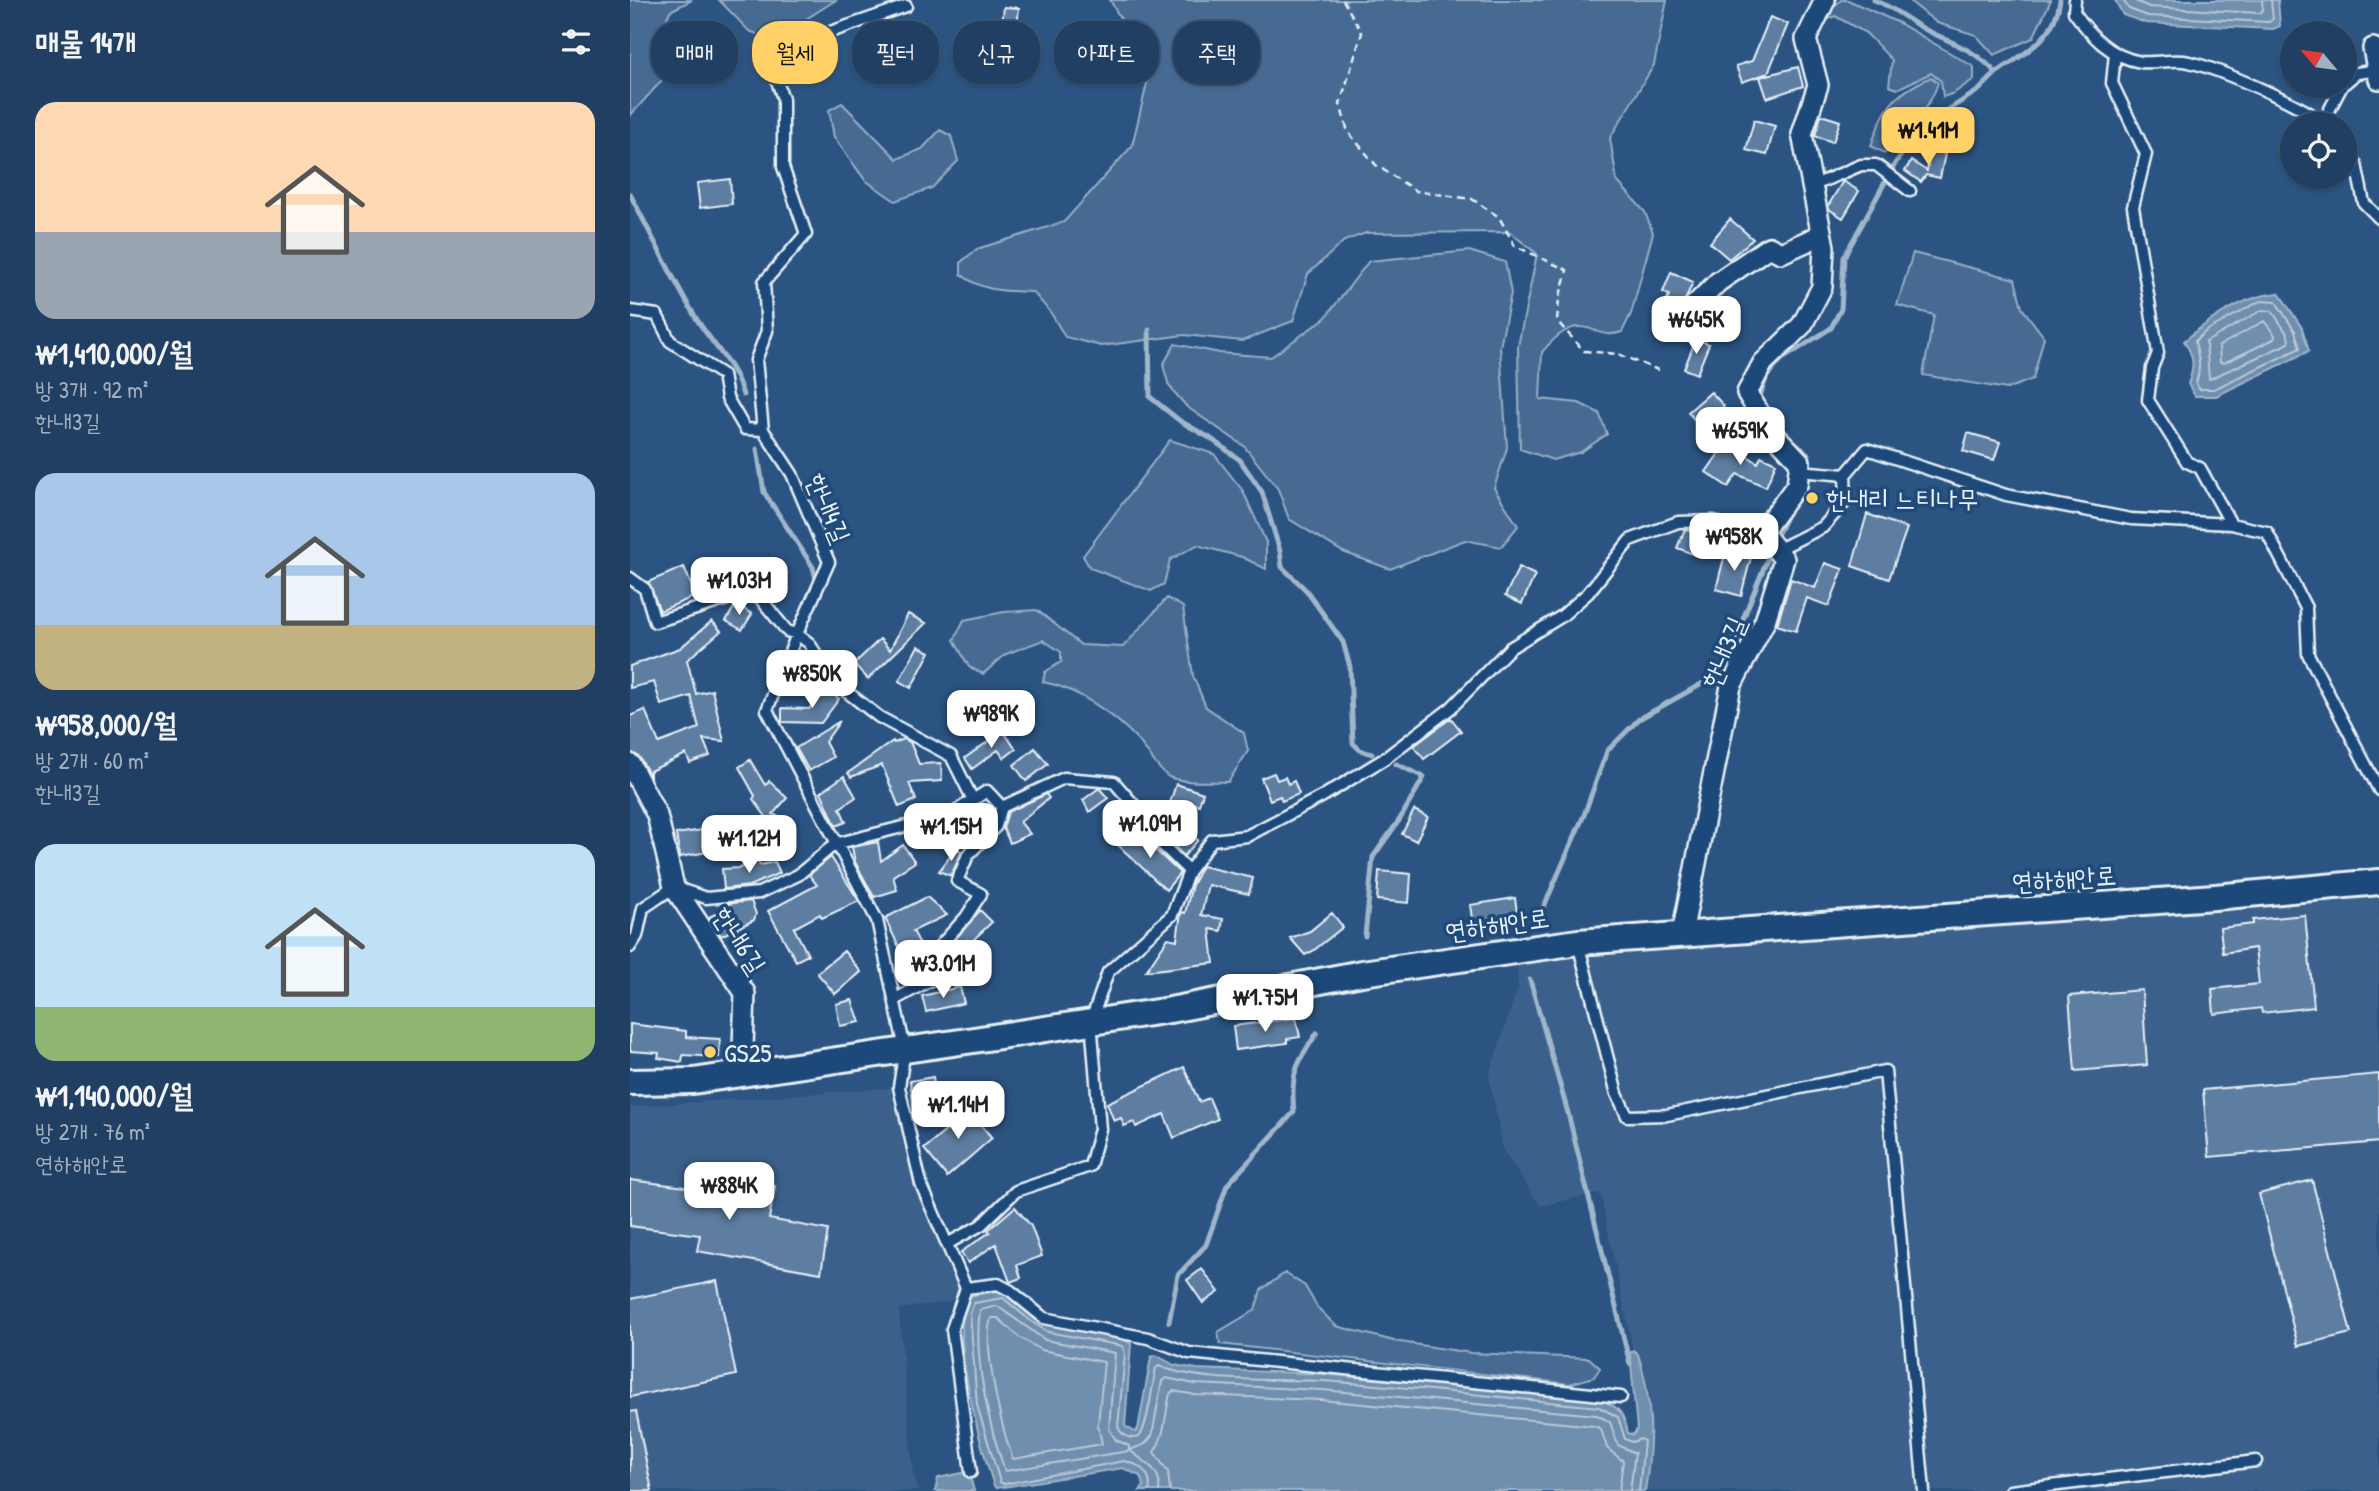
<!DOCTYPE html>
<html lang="ko">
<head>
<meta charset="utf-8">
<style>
	body { margin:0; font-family:"Patrick Hand","Poor Story",sans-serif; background:#2d4a6b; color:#f1f3f6; height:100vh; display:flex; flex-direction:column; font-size:26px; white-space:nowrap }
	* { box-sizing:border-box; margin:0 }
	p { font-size:23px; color:#a2afbe }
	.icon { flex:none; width:38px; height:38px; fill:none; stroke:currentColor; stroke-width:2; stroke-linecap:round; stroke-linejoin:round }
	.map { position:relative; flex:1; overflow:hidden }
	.side { display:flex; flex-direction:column; background:#203f62; width:630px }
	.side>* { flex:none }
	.banner { position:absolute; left:21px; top:21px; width:665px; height:63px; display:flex; gap:14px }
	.needle { width:46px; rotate:299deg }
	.fabs { position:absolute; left:1650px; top:21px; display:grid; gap:14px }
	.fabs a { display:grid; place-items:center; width:77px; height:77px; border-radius:50%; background:#203f62; box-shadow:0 2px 5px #0004,0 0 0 2px #3d5877; font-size:35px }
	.price { position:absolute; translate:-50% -60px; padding:0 16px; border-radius:14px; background:#fff; color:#222; font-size:23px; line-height:46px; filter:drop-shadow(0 2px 4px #0008) }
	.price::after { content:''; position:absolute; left:50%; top:42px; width:21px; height:16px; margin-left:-10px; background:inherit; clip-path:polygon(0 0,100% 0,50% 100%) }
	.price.selected { background:#ffd166; color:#111 }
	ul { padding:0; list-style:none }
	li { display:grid; align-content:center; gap:14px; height:371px; padding:0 35px }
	li span { display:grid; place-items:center; height:217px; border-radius:21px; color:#555 }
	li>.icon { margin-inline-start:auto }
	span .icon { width:126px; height:126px; fill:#fffc; stroke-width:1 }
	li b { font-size:30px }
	h2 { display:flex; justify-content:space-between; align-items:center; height:84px; padding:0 35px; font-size:30px }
	.chip { padding:0 24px; border-radius:28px; background:#203f62; box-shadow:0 2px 5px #0004,0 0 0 2px #3d5877; font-size:24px; line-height:63px }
	.chip.selected { background:#ffd166; color:#111 }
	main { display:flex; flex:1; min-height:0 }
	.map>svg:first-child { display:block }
</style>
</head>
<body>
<main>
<section class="side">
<h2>매물 14개<svg class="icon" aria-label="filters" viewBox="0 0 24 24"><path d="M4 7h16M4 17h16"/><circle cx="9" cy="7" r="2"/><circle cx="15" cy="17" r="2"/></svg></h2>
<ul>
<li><span style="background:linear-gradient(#ffd9b3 60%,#9aa5b1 0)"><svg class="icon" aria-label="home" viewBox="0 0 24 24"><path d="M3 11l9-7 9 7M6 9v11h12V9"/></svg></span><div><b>₩1,410,000/월</b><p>방 3개 · 92 m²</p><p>한내3길</p></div></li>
<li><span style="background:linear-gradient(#a9c7e8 70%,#c2b280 0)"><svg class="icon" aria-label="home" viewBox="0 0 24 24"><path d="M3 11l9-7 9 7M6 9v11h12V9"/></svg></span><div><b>₩958,000/월</b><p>방 2개 · 60 m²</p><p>한내3길</p></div></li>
<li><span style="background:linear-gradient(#bfe0f5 75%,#8fb573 0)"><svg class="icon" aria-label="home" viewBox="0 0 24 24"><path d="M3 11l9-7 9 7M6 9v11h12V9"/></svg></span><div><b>₩1,140,000/월</b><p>방 2개 · 76 m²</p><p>연하해안로</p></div></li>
</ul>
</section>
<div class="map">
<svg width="1749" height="1491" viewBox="0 0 1749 1491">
	<rect width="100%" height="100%" fill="#2b5482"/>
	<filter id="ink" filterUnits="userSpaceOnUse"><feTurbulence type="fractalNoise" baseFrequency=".0143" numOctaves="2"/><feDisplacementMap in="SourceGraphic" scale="14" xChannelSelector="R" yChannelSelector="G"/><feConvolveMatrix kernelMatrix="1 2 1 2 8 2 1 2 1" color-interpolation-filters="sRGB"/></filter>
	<g filter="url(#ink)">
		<path fill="#3a608b" d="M1749,882V1491H1015L1022,1450L1020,1396L1008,1354L1003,1350L970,1193L910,1206L873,1150L859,1075L888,987L886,951Z
			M269,1087L291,1184L336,1288L321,1301L269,1309L283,1474L289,1491H0V1107Z"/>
		<path fill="#476b93" stroke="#98aec6" stroke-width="2" d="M0,0H62L40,11L29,37L42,69L0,116Z
			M89,0H206L143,40L119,31Z
			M480,0H1037L1024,65L980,138L987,181L1015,212L1023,233L1001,314L992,332C971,339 967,327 949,327C934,327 921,342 912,352L910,399L949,403L969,413L977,434L951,452L923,460L890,449L888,346L907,254L880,232L736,233L714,241L678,274L663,321L612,341L554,335L471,346L435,337L421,313L403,292C377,291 351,292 331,274V262L347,249L434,222L502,146L520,71Z
			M1211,0H1218L1269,23L1344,67V79L1324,93L1313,97L1311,81L1301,73L1267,89L1259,86L1262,60L1236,33L1205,16L1199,19L1203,7Z
			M1284,0H1421L1403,38L1364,55L1346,35L1307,23L1281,2Z
			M1301,77L1308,83C1299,111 1275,132 1255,153L1241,146C1255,106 1262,95 1301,77Z
			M212,103L267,159L292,149L310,130L321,136L328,161L302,188L265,201L235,180L204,137L199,110Z
			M839,251L875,262L881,293L870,347L877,448L864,488L888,526L871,547L835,540L760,569L713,552L659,519L648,489L614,446L557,407L539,386L533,365L545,344L590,353L641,357L695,318L739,261Z
			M1283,253L1385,279L1392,308L1414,337L1403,379L1377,389L1293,375L1304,315L1267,305Z
			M540,440L584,454L613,491L636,542V569L612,557L567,545L540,560L534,584L521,591L460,568L453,556Z
			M537,598L553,607L563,676L576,707L614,733L618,751L598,782C581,781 556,784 539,777C528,771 517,750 508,740C485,715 447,688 413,682L415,672L431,662V652L413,640L376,654L353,674L339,667L324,640L334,620L374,612L407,610L451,645L493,647Z
			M655,1273L675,1286L687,1307L706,1326L764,1341L841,1353L959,1358L970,1368L964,1377L940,1384L590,1344L588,1332L625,1310L631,1290Z"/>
		<path fill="#708ead" stroke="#a0b6cb" stroke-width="2" d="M1485,0H1648L1650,26L1643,29L1516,23L1493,15Z
			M1649,293L1672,328L1679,351L1586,396H1565L1558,384C1565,366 1564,356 1554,341C1580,319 1614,295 1649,293Z
			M367,1291H375L420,1325L487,1336L501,1344L495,1426L505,1432L508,1429L521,1357L526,1355L544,1365L567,1369L693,1374L971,1400C990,1407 994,1414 998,1433L1003,1435L1007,1429L1000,1353L1003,1350L1008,1354C1023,1400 1023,1443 1015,1491H510L514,1486L510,1476L493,1468L367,1488L364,1486C352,1450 316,1327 340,1296Z
			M332,1473L340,1476L344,1491H305L308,1478Z"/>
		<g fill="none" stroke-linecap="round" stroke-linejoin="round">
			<path stroke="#b8c9da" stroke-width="2" d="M1493,0L1499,9L1518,16L1639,22L1643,19L1641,0
				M1503,0L1519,7L1630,13L1633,10L1632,0
				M1630,301L1646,302L1665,331L1670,348L1584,389H1569L1566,383C1572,366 1568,356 1565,341L1576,331Z
				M1632,310L1642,311L1658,335L1659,343L1579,379L1576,342Z
				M1634,321L1645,335L1644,339L1594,363L1590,362L1589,346Z
				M367,1306L415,1340L485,1353L479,1429L486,1440L499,1446V1451L375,1471C359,1426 343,1358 350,1310Z
				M361,1318H368L389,1337L411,1350L474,1362L468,1425L472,1444L383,1459C372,1430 352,1346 361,1318Z
				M519,1491C523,1473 509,1464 494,1461L374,1484L370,1482L347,1405L340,1313L344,1303L373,1298L402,1322L418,1332L493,1346L495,1355L488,1426C490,1435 501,1440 509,1437C517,1430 523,1382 526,1368L529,1366C574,1384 643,1378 693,1381C785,1387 877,1398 969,1407L988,1417L995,1439L1002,1442L1011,1439L1014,1441L1009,1491
				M529,1491C532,1467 513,1463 500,1450L515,1444L522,1436L532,1381L536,1378L565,1384L692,1390L967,1415L980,1422L988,1445L1005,1453L1000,1491
				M540,1491L538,1472L524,1452C536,1434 535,1414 540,1394L543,1391L566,1395L691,1400L965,1426L971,1429L977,1448L993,1461L989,1491"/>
			<path stroke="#a0b6cb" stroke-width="5" d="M1366,73C1396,52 1425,39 1430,0
				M0,194C22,236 42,278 66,318C82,344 105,365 113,395
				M519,330L520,397L550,421L580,438L610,460L632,492L650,551L652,567L676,590L713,642L720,667L723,743L730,750L742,754
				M1133,402L1130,396L1137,376L1151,360L1201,328L1211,309L1214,257L1266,162L1293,126L1349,90L1366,73C1346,50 1322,43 1296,30C1277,20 1264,7 1244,0
				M1165,443L1179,455L1178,462
				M127,449L134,492L183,567L187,584
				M1144,541L1160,509
				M912,911L954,815L977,751L1009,719L1091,673L1141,550
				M735,936L743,857L770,819L794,777L766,764
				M900,980L938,1113L1000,1364
				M539,1322L548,1275L576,1245L597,1185L664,1112C660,1074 666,1064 687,1033"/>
		</g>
		<path fill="#5d7da1" stroke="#e8f1f8" stroke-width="2" d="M374,7L389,8L387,26L372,24Z
			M1140,17L1158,24L1138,73L1112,82L1106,66L1122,61Z
			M1168,67L1173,86L1137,98L1130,77Z
			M1191,115L1210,121L1203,142L1185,136Z
			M1124,120L1145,126L1137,155L1116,150Z
			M1301,150L1315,154L1310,178L1296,175L1291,182L1275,171L1281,161L1297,171Z
			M100,179L102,204L70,208L67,183Z
			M1213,181L1229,191L1213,218L1199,209L1198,206Z
			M1100,219L1123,239L1099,259L1080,243Z
			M1041,272L1063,282L1051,309L1036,302L1039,295L1033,292Z
			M1066,339L1079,344L1067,374L1054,369Z
			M1081,392L1094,406L1081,418L1094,432L1083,441L1058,412Z
			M1338,433L1370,442L1364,460L1333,451Z
			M1097,442L1128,463L1131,456L1146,463L1136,487L1107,474L1098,487L1076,472Z
			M1237,514L1277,528L1259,579L1222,566Z
			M1055,529L1074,535L1066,555L1047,548Z
			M1096,550L1121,557L1111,596L1086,589Z
			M1195,563L1213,569L1199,606L1177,598L1166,631L1147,625L1161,579L1185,588Z
			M54,567L66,596L30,611L18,582Z
			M889,567L905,575L892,604L875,596Z
			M106,604L122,614L112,630L96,621Z
			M278,614L296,623L238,679L224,664L250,639L260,650Z
			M82,621L91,631L57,660L66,694L82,690L94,741L73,739L80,756L60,763L56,754L20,771V776L10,758L0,752V716L15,710L29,743L69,728L61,696L31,705L24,682L0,688V666L50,648Z
			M288,646L300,652L281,688L269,681Z
			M195,688L209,699L191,723L152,722V708L179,709Z
			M349,697L363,705L348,729L334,721Z
			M821,718L831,731L794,759L784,746Z
			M210,721L195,742L203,757L179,771L166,748Z
			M373,731L386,749L374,758L368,750L342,769L335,758Z
			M274,739L280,742L289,764L311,763L312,781L279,783L286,800L269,807L252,765L221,777L218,773L263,741L264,743Z
			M405,748L418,764L396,781L384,765Z
			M120,760L135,785L139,781L157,798L143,814L160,823L152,838L123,799L125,796L109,767Z
			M644,773L647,780L655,777L658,784L664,781L669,794L652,801L650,796L640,800L631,778Z
			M214,776L226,797L210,808L216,822L206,826L191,792Z
			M546,784L573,793L569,805L562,803L554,828L568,840L554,856L530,832L548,812L538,809Z
			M469,788L478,798L459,812L453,800Z
			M416,794L419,798L390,822L400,834L380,843L373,828L378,812Z
			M784,810L798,817L786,841L772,834Z
			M79,829L83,851L50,857L46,834Z
			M504,830L550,873L536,890L489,846Z
			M248,842L251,861L273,845L285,862L263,876L267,890L244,897L225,862L222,847Z
			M326,849L332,851L321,876L309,871Z
			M201,857L229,901L192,918L190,914L164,928L178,955L166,961L138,911L187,885L179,875Z
			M128,860L130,865L145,862L150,873L119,886L94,889L92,869L110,868Z
			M572,866L623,878L619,894L578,885L571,915L593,919L591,931L580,929L584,963L516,971L538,938L547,940L551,912L555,913L562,885Z
			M749,871L781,874L779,903L747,900Z
			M297,897L317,915L283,931L300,963L299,970L274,983L267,969L272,966L268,958L273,955L255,918Z
			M885,898L888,919L843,925L840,905Z
			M121,901L126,914L124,920L91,936L79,917L96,909L95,904Z
			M350,910L362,922L341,942L337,940L326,973L314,970L317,949Z
			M702,913L713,927L683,951L675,955L660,938L680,931Z
			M1675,915L1684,1007L1632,1013L1631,1008L1584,1014L1582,989L1629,984L1625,948L1593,953L1590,928L1623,924V920Z
			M214,951L231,972L205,994L187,973Z
			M330,987L334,1003L296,1012L292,996Z
			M1512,990L1517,1065L1445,1071L1439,996Z
			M222,1000L230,1022L210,1026L206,1004Z
			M666,1018L670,1037L657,1039V1043L606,1050L603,1026Z
			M0,1024L56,1031V1037L90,1039L89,1057L53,1055L52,1062L28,1058L29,1053L0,1051Z
			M554,1067L569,1102L579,1098L588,1119L544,1138L534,1114L506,1127L504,1122L494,1126L491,1118L484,1121L477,1103Z
			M1749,1074V1142L1579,1157L1573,1090Z
			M303,1077L308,1112L285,1116L280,1081Z
			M334,1104L362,1138L317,1177L294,1149L318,1129L313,1122Z
			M81,1174L145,1186L139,1219L198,1230L191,1273L67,1251L70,1235L0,1226V1180L78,1190Z
			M1682,1180L1721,1333L1668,1346L1629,1194Z
			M385,1207L401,1226L412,1256L387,1265L391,1278L380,1282L366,1244L338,1263L331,1252L360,1232L358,1230Z
			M572,1269L589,1292L573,1303L557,1280Z
			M87,1281L106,1375L0,1397V1299Z
			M6,1411L22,1491H0V1412Z"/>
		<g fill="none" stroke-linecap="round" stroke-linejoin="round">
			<g stroke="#e8f1f8" stroke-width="15">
				<path id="service" d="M1445,0L1444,12C1461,36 1480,57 1511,62C1526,64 1544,58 1559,62C1586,68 1676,106 1695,124
					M276,6L171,42L145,75L153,99V167L176,234L134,282L137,331L126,360L133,430L162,474L199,562L167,634L179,643L203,681L249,717L321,756L343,800L357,791L372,807L434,778L484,782L518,821L516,829L559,871L542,915L478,972L461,1021L470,1129L460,1166L386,1191L351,1225L317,1244
					M1485,54L1482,83L1516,154L1503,207L1528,353L1522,368L1518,400L1557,462L1570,468L1601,524
					M1715,83L1727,73L1749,70
					M1693,122L1712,86
					M1715,150L1726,164L1734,203L1749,218
					M1182,186L1231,165H1246L1280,191
					M0,311L27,315L40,341L93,375L97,398L115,429L133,430
					M1169,471L1215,475L1237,449L1376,495L1501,519L1601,524L1637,532L1676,608L1678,654L1749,790
					M1147,550L1193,527L1216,501L1215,475
					M0,578L15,589L25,622L110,595L129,597L157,631L167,634L137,710L247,920L275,1049L269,1087L291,1184L336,1288L322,1329L341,1472
					M559,871L582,840L617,836L693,796L754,759L821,708L880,648L932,616L958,593L1000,540L1048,522L1084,521L1109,533L1132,532
					M948,943L987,1094L997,1116L1037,1115L1255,1071L1294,1491
					M0,947L7,936L13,908L44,887L76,898L129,893L168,875L205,844L320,815L343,800
					M266,999L306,977L308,948L336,917L351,894L327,881L338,855L366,826L372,807
					M336,1288L368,1284L381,1291L414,1318L518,1338L559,1353L991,1397
					M1380,1491L1626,1461"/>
			</g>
			<g stroke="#e8f1f8" stroke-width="24">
				<path id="minor" d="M1743,48L1749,79
					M1063,307L1088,282L1139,247L1151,253L1191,235
					M0,764L27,815L44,887L115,993L112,1074
					M1052,934L1101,686L1135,621L1154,559L1132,532L1167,485L1170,462L1139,429L1117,393L1133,363L1172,325L1192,287L1194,247L1172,134L1188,85L1176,39L1195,0"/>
			</g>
			<g stroke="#e8f1f8" stroke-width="30">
				<path id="tertiary" d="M0,1082L63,1081L337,1041L540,1010L732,973L948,942L1585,897L1749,882"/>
			</g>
			<path stroke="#e8f1f8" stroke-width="2.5" stroke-dasharray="7 5" stroke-linecap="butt" d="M713,0L732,33L710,104L718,132L746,165L786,191L842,199L869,217L885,246L937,270L929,299L927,321L954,351L988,354L1028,370"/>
			<use href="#service" stroke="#1f4a7a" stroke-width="10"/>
			<use href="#minor" stroke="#1f4a7a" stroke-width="19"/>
			<use href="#tertiary" stroke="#1f4a7a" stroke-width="24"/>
		</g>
	</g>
	<g fill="#ffd166" stroke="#1f4a7a" stroke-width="2.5">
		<circle cx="1182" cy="498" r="7"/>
		<circle cx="80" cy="1052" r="7"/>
	</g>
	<g text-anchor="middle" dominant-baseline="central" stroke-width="7" stroke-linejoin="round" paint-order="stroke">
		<g font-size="26" fill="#e8f1f8" stroke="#1f4a7a" text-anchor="start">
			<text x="1196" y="498">한내리 느티나무</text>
			<text x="94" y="1052">GS25</text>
		</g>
		<g font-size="26" fill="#e8f1f8" stroke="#1f4a7a">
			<text transform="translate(199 508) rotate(67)">한내4길</text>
			<text transform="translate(1093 652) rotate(-67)">한내3길</text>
			<text transform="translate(1434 878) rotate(-4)">연하해안로</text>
			<text transform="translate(867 924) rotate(-8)">연하해안로</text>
			<text transform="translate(110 940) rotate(57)">한내6길</text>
		</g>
	</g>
</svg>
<div class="fabs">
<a><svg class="needle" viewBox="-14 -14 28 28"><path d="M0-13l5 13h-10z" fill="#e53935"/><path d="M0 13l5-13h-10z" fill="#a2afbe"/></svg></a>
<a><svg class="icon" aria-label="locate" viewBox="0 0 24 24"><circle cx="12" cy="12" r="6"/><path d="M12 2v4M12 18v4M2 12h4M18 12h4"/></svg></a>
</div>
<b class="price selected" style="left:1298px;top:167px">₩1.41M</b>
<b class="price" style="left:1066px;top:356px">₩645K</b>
<b class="price" style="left:1110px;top:467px">₩659K</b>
<b class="price" style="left:1104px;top:573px">₩958K</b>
<b class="price" style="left:109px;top:617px">₩1.03M</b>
<b class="price" style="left:182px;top:710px">₩850K</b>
<b class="price" style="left:361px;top:750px">₩989K</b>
<b class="price" style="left:520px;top:860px">₩1.09M</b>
<b class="price" style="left:321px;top:863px">₩1.15M</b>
<b class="price" style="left:119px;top:875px">₩1.12M</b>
<b class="price" style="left:313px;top:1000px">₩3.01M</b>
<b class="price" style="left:635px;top:1034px">₩1.75M</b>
<b class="price" style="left:328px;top:1141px">₩1.14M</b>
<b class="price" style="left:99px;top:1222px">₩884K</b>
<div class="banner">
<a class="chip">매매</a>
<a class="chip selected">월세</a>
<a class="chip">필터</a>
<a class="chip">신규</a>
<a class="chip">아파트</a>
<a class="chip">주택</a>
</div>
</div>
</main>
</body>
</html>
